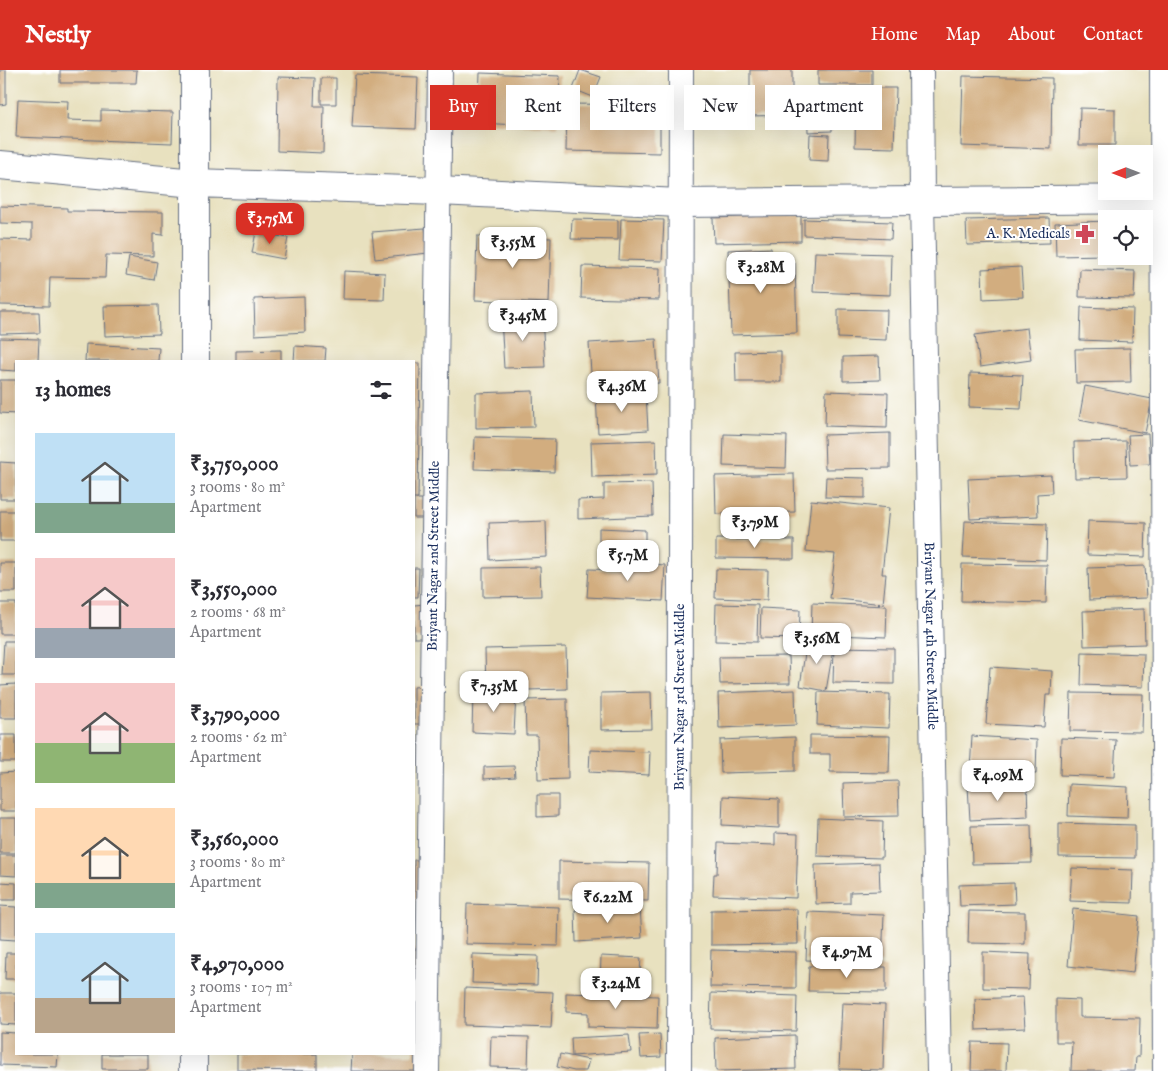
<!DOCTYPE html>
<html lang="en">
<head>
<meta charset="utf-8">
<style>
	body { margin:0; font-family:"IM FELL English",serif; background:#f2f2f3; color:#2b2b33; height:100vh; display:flex; flex-direction:column; font-size:19px; white-space:nowrap }
	* { box-sizing:border-box; margin:0 }
	p { font-size:16px; color:#7c7c81 }
	.icon { flex:none; width:28px; height:28px; fill:none; stroke:currentColor; stroke-width:2; stroke-linecap:round; stroke-linejoin:round }
	.map { position:relative; flex:1; overflow:hidden }
	.details { position:absolute; left:15px; top:290px; width:400px; height:695px; display:flex; flex-direction:column; background:#fff; border-radius:0px; box-shadow:0 5px 20px #0002 }
	.details>* { flex:none }
	.hud { position:absolute; left:430px; top:15px; width:475px; height:45px; display:flex; gap:10px }
	.needle { width:32px; rotate:270deg }
	.controls { position:absolute; left:1098px; top:75px; display:grid; gap:10px }
	.controls a { display:grid; place-items:center; width:55px; height:55px; border-radius:0px; background:#fff; box-shadow:0 5px 20px #0002; font-size:25px }
	.price { position:absolute; translate:-50% -42px; padding:0 11px; border-radius:10px; background:#fff; color:#222; font-size:16px; line-height:32px; filter:drop-shadow(0 1px 2px #0008) }
	.price::after { content:''; position:absolute; left:50%; top:30px; width:15px; height:11px; margin-left:-8px; background:inherit; clip-path:polygon(0 0,100% 0,50% 100%) }
	.price.current { background:#d93025; color:#fff }
	ul { padding:0; list-style:none }
	li { display:flex; align-items:center; gap:15px; height:125px; padding:0 20px }
	li span { display:grid; place-items:center; flex:none; width:140px; height:100px; border-radius:0px; color:#555 }
	li>.icon { margin-inline-start:auto }
	span .icon { width:60px; height:60px; fill:#fffc; stroke-width:1 }
	li b { font-size:21px }
	h2 { display:flex; justify-content:space-between; align-items:center; height:60px; padding:0 20px; font-size:21px }
	.chip { padding:0 18px; border-radius:0px; background:#fff; box-shadow:0 5px 20px #0002; font-size:18px; line-height:45px }
	.chip.current { background:#d93025; color:#fff }
	header { display:flex; align-items:center; gap:30px; box-sizing:border-box; height:70px; padding:0 25px; background:#d93025; color:#fff }
	header strong { font-size:24px }
	nav { display:flex; gap:28px; margin-inline-start:auto; font-size:18px }
	.map>svg:first-child { display:block }
</style>
</head>
<body>
<header>
<strong>Nestly</strong>
<nav><a>Home</a><a>Map</a><a>About</a><a>Contact</a></nav>
</header>
<div class="map">
<svg width="1168" height="1001" viewBox="0 0 1168 1001">
	<rect width="100%" height="100%" fill="#fff"/>
	<filter id="ink" filterUnits="userSpaceOnUse"><feTurbulence type="fractalNoise" baseFrequency=".02" numOctaves="2"/><feDisplacementMap in="SourceGraphic" scale="10" xChannelSelector="R" yChannelSelector="G"/><feConvolveMatrix kernelMatrix="1 2 1 2 8 2 1 2 1" color-interpolation-filters="sRGB"/></filter>
	<filter id="wash" filterUnits="userSpaceOnUse"><feTurbulence type="fractalNoise" baseFrequency=".0096" numOctaves="4" result="noise"/><feDisplacementMap in="SourceGraphic" scale="20" xChannelSelector="R" yChannelSelector="G"/><feGaussianBlur stdDeviation="1.12" result="paint"/><feColorMatrix in="noise" values="0 0 0 0 0 0 0 0 0 0 0 0 0 0 0 0 0 1.4 0 .05"/><feComposite in="paint" operator="in"/></filter>
	<g filter="url(#wash)">
		<rect width="100%" height="100%" fill="#e8e1bf"/>
		<g id="blocks">
			<path fill="#d2ad7f" d="M0,0H6V34L0,35Z
				M60,0H137L136,13H60Z
				M580,0L601,7L593,27L573,19Z
				M750,0H792V45L750,46Z
				M818,0H872V15H818Z
				M480,3L560,6L558,57L478,53Z
				M355,5L418,7L416,59L352,57Z
				M963,6L1052,8L1051,79L961,76Z
				M278,7L315,8L314,36H324L323,83L277,81Z
				M321,8H336V34H321Z
				M856,18H896L894,78L855,77Z
				M18,29L68,31L67,50L101,51V40L173,42L172,73L16,67Z
				M807,30H831L832,61L808,62Z
				M567,34L660,35V83L566,81Z
				M1080,38L1115,39V75H1079Z
				M810,64L829,65L828,91L809,90Z
				M0,136L67,138V141L163,142V165L153,164V186L106,185L105,208L50,207L49,236L0,235V169L32,170V154L0,153Z
				M801,145V171L714,173L713,148Z
				M1049,148L1050,173L967,175L966,150Z
				M572,149L618,150V170L571,169Z
				M621,149L664,150L662,191L619,190Z
				M804,149L892,152L891,169L804,165Z
				M1106,151V185L1056,186L1055,153Z
				M425,158L428,183L375,189L372,162Z
				M256,162L288,168L284,189L252,183Z
				M477,166L551,168L549,233L475,230Z
				M771,178L772,194L795,193L797,263L731,265L728,180Z
				M815,182L891,184L890,225L813,222Z
				M129,187L157,192L154,210L126,205Z
				M582,196L660,198L659,230L581,228Z
				M1021,197L1023,227L983,229L982,199Z
				M1080,199L1135,201L1134,228L1079,227Z
				M344,201L385,203L384,230L343,229Z
				M304,227L305,262L255,265L254,229Z
				M158,235L159,264L105,266L104,236Z
				M1081,237L1133,239L1132,272L1080,270Z
				M838,239L887,240L886,270L838,268Z
				M0,242H39L40,263L0,264Z
				M542,246L545,297L504,298L501,248Z
				M1027,258L1031,290L980,297L975,265Z
				M0,268L39,269L38,291H16V301L0,300Z
				M656,269L659,313L592,317L589,273Z
				M86,274L159,278L158,291H85Z
				M295,276L326,278L325,291H294Z
				M1130,278L1131,312L1076,313L1075,279Z
				M281,280V291H236V281Z
				M781,281V312H736L735,282Z
				M879,286L880,310L843,311V287Z
				M414,293H420L418,428H414Z
				M970,303L1023,305L1021,339L969,337Z
				M0,310H16V344L0,343Z
				M1085,316L1152,329L1145,363L1079,350Z
				M533,321L534,357L476,358V323Z
				M826,321L888,323L887,358L825,356Z
				M646,323L648,360L598,363L596,326Z
				M890,363V398L825,399L824,365Z
				M724,364L787,366L786,398L723,396Z
				M1148,364L1150,394L1130,395L1128,365Z
				M475,367L555,369L554,402L474,399Z
				M656,370L657,405L592,407L591,372Z
				M1126,371L1127,407L1075,408L1074,372Z
				M0,392L16,393V429H0Z
				M794,404L795,442L716,444L715,406Z
				M1051,405L1052,423L1037,424L1038,446L970,449L968,409Z
				M826,407L865,408V428L825,427Z
				M652,413L653,446L578,449V430L604,429V414Z
				M414,429H425L424,448H414Z
				M811,430L889,438L882,504H886L883,534L830,528L835,484L806,481Z
				M0,441H16V471H0Z
				M546,451L547,487L490,490L489,453Z
				M965,451L1047,454L1046,490L963,487Z
				M1088,451L1146,453L1145,487L1087,485Z
				M599,458L645,460V486L599,484Z
				M716,469L794,470V489L716,488Z
				M622,492L665,495L663,531L587,527L589,499L622,500Z
				M0,493H16V522H0Z
				M962,494L1047,495L1046,533L961,531Z
				M1145,496L1147,528L1089,530L1088,498Z
				M540,497L541,526L483,527V498Z
				M414,498H419L418,527H414Z
				M716,499L768,500L767,530L715,528Z
				M0,533H16V564H0Z
				M812,533L887,536L886,567L811,564Z
				M425,534L426,568H414V535Z
				M716,534L758,535L757,572L715,571Z
				M761,538L800,540L799,569L760,568Z
				M1144,539L1145,574L1084,576L1083,541Z
				M807,570L834,574L826,621L800,616Z
				M4,571H16V605H2Z
				M566,577L567,619L486,621L485,579Z
				M834,577L894,578V614L833,613Z
				M1082,582L1144,584L1143,617L1081,615Z
				M789,586L790,613L720,614L719,587Z
				M990,597L1052,601L1051,625H1046L1044,657L986,654Z
				M16,614V648H0V615Z
				M423,616L424,654H414V617Z
				M795,620L796,655L719,658L718,623Z
				M651,622L652,659L601,660V623Z
				M818,622L890,624L889,658L817,655Z
				M473,623L516,624L514,664L472,662Z
				M1071,623L1143,624L1142,662L1070,661Z
				M567,629L568,709L538,710L537,665H526L525,630Z
				M1,665H16V692H0Z
				M810,665L890,666L889,703L830,702V684H810Z
				M972,666L1037,670L1036,704L970,701Z
				M795,667V701L721,703L720,670Z
				M1061,668L1116,670L1114,707L1060,705Z
				M590,680L650,682L649,705L589,702Z
				M514,696L515,707L484,709V697Z
				M16,702V741H0V703Z
				M898,711L899,746L844,747L843,713Z
				M1027,714L1028,747L970,750L968,716Z
				M1069,714L1128,717L1127,748L1068,746Z
				M537,725H558V746L537,747Z
				M723,726L779,729V758L722,755Z
				M0,748H16V783H0Z
				M818,748L883,751L882,788L817,786Z
				M1059,753L1135,755V788L1059,787Z
				M1031,755L1032,793L972,794L971,756Z
				M775,763L798,764L796,828L713,825L714,804H717L718,773L775,775Z
				M0,785H16V806L0,805Z
				M414,790H418L417,829H414Z
				M559,791L649,793L648,831L559,829Z
				M879,793L880,821L850,822V833L816,834L815,795Z
				M1072,798L1133,800L1132,833L1070,831Z
				M0,812L16,813V830H0Z
				M1014,813L1015,834L960,836L959,815Z
				M467,834L559,837L558,876L466,874Z
				M0,836L16,837V870L0,869Z
				M640,837L642,868L576,872L575,840Z
				M797,839L798,874L711,875V840Z
				M1073,839L1139,846L1133,903L1068,896Z
				M969,841L1025,842V874L968,873Z
				M808,842L884,845L882,893L806,890Z
				M414,879H418L417,917H414Z
				M711,880L796,882V918L710,917Z
				M983,882L1030,884L1029,919L983,918Z
				M6,883H16V909H5Z
				M473,884L538,886L537,915L472,913Z
				M601,886L641,888L639,917L600,915Z
				M809,896L886,897V922L808,921Z
				M465,918L553,922L551,958L464,955Z
				M0,923H16V955L0,954Z
				M566,923L658,926L657,959L588,957V943L566,942Z
				M711,923L797,926L796,961L710,959Z
				M1023,927L1025,958L976,960L975,929Z
				M1056,929L1080,930V947L1140,948L1139,987H1136L1135,1001H1071L1072,972H1056Z
				M842,933L885,935L883,1000L839,999Z
				M0,962L16,963V984H58L57,997L0,995Z
				M660,964L661,987L641,988L639,965Z
				M629,965L631,982L572,986L571,968Z
				M795,965L796,999L716,1001L715,968Z
				M491,966L529,967L528,998L490,997Z
				M414,968H420L419,1001H351L352,984H414Z
				M972,972L1007,973L1006,1001H971Z
				M102,984H148V999H102Z
				M237,984H317V1001L237,1000Z
				M560,984L589,990L586,1001H574L557,997Z"/>
		</g>
	</g>
	<g filter="url(#ink)">
		<use href="#blocks" fill-opacity="0" stroke="#636d80" stroke-width="1"/>
		<g fill="none" stroke-linecap="round" stroke-linejoin="round">
			<g stroke="#636d80" stroke-width="26">
				<g id="street">
					<path id="s1" d="M921,0L922,131L939,1001"/>
					<path d="M1162,0L1165,1001"/>
					<path id="s2" d="M427,1001L440,0"/>
					<path id="s3" d="M679,1001L681,0"/>
				</g>
			</g>
			<g stroke="#636d80" stroke-width="30">
				<path id="secondary" d="M0,95L195,113L439,121L679,133L1168,129
					M195,291V0
					M193,1001V984"/>
			</g>
			<use href="#street" stroke="#fff" stroke-width="24"/>
			<use href="#secondary" stroke="#fff" stroke-width="28"/>
		</g>
	</g>
	<defs>
		<g id="pharmacy-bare" transform="scale(1.5)"><path d="M-2-6h4v4h4v4h-4v4h-4v-4h-4v-4h4Z" fill="#d1495b" stroke="#fff" stroke-width="2.5" paint-order="stroke"/></g>
	</defs>
	<g fill-rule="evenodd">
		<use href="#pharmacy-bare" x="1085" y="164"/>
	</g>
	<g text-anchor="middle" dominant-baseline="central" stroke-width="4" stroke-linejoin="round" paint-order="stroke">
		<g font-size="14" fill="#1b2f5e" stroke="#fff" text-anchor="end">
			<text x="1070" y="164">A. K. Medicals</text>
		</g>
		<g font-size="14" fill="#1b2f5e" stroke="#fff">
			<text stroke="none"><textPath href="#s2" startOffset="515">Briyant Nagar 2nd Street Middle</textPath></text>
			<text stroke="none"><textPath href="#s1" startOffset="566">Briyant Nagar 4th Street Middle</textPath></text>
			<text stroke="none"><textPath href="#s3" startOffset="374">Briyant Nagar 3rd Street Middle</textPath></text>
		</g>
	</g>
</svg>
<div class="controls">
<a><svg class="needle" viewBox="-14 -14 28 28"><path d="M0-13l5 13h-10z" fill="#e53935"/><path d="M0 13l5-13h-10z" fill="#7c7c81"/></svg></a>
<a><svg class="icon" aria-label="locate" viewBox="0 0 24 24"><circle cx="12" cy="12" r="6"/><path d="M12 2v4M12 18v4M2 12h4M18 12h4"/></svg></a>
</div>
<b class="price current" style="left:270px;top:175px">₹3.75M</b>
<b class="price" style="left:513px;top:199px">₹3.55M</b>
<b class="price" style="left:761px;top:224px">₹3.28M</b>
<b class="price" style="left:523px;top:272px">₹3.45M</b>
<b class="price" style="left:622px;top:343px">₹4.36M</b>
<b class="price" style="left:755px;top:479px">₹3.79M</b>
<b class="price" style="left:628px;top:512px">₹5.7M</b>
<b class="price" style="left:817px;top:595px">₹3.56M</b>
<b class="price" style="left:494px;top:643px">₹7.35M</b>
<b class="price" style="left:998px;top:732px">₹4.09M</b>
<b class="price" style="left:608px;top:854px">₹6.22M</b>
<b class="price" style="left:847px;top:909px">₹4.97M</b>
<b class="price" style="left:616px;top:940px">₹3.24M</b>
<div class="hud">
<a class="chip current">Buy</a>
<a class="chip">Rent</a>
<a class="chip">Filters</a>
<a class="chip">New</a>
<a class="chip">Apartment</a>
</div>
<section class="details">
<h2>13 homes<svg class="icon" aria-label="filters" viewBox="0 0 24 24"><path d="M4 7h16M4 17h16"/><circle cx="9" cy="7" r="2"/><circle cx="15" cy="17" r="2"/></svg></h2>
<ul>
<li><span style="background:linear-gradient(#bfe0f5 70%,#7fa58c 0)"><svg class="icon" aria-label="home" viewBox="0 0 24 24"><path d="M3 11l9-7 9 7M6 9v11h12V9"/></svg></span><div><b>₹3,750,000</b><p>3 rooms · 80 m²</p><p>Apartment</p></div></li>
<li><span style="background:linear-gradient(#f6c9c9 70%,#9aa5b1 0)"><svg class="icon" aria-label="home" viewBox="0 0 24 24"><path d="M3 11l9-7 9 7M6 9v11h12V9"/></svg></span><div><b>₹3,550,000</b><p>2 rooms · 68 m²</p><p>Apartment</p></div></li>
<li><span style="background:linear-gradient(#f6c9c9 60%,#8fb573 0)"><svg class="icon" aria-label="home" viewBox="0 0 24 24"><path d="M3 11l9-7 9 7M6 9v11h12V9"/></svg></span><div><b>₹3,790,000</b><p>2 rooms · 62 m²</p><p>Apartment</p></div></li>
<li><span style="background:linear-gradient(#ffd9b3 75%,#7fa58c 0)"><svg class="icon" aria-label="home" viewBox="0 0 24 24"><path d="M3 11l9-7 9 7M6 9v11h12V9"/></svg></span><div><b>₹3,560,000</b><p>3 rooms · 80 m²</p><p>Apartment</p></div></li>
<li><span style="background:linear-gradient(#bfe0f5 65%,#b9a48a 0)"><svg class="icon" aria-label="home" viewBox="0 0 24 24"><path d="M3 11l9-7 9 7M6 9v11h12V9"/></svg></span><div><b>₹4,970,000</b><p>3 rooms · 107 m²</p><p>Apartment</p></div></li>
</ul>
</section>
</div>
</body>
</html>
